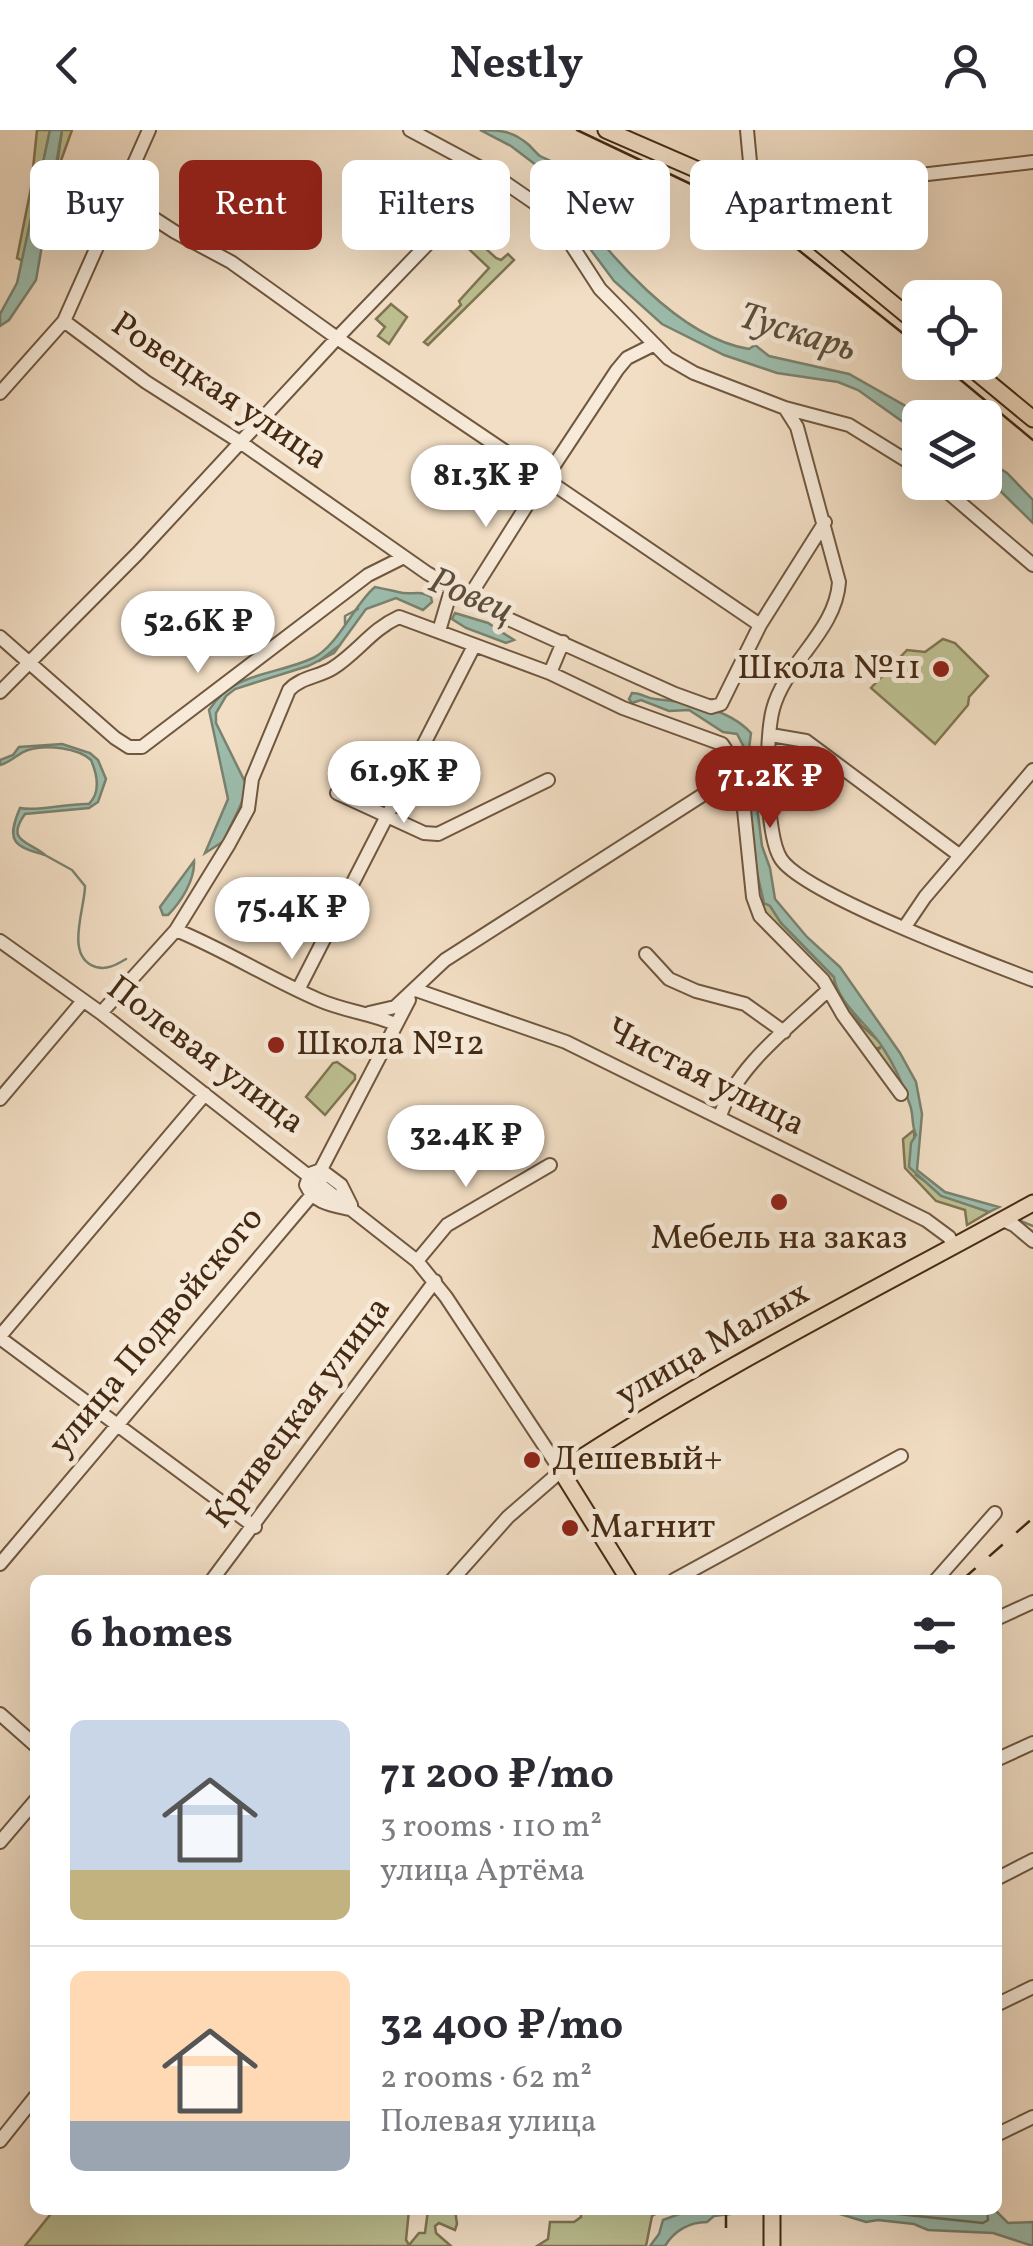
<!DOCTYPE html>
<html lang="en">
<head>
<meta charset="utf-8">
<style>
	body { margin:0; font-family:Vollkorn,serif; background:#f7f7f7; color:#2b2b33; height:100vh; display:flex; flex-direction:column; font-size:38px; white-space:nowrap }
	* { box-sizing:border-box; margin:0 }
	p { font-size:32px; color:#7c7c81 }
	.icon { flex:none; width:55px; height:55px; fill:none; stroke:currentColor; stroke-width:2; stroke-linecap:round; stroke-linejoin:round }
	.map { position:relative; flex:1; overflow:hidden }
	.sheet { position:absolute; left:30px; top:1445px; width:972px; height:640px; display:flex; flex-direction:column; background:#fff; border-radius:15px; box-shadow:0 10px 40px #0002 }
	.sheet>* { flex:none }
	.guide { position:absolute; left:30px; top:30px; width:975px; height:90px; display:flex; gap:20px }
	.buttons { position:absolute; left:902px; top:150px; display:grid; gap:20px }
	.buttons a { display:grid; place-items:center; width:100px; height:100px; border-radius:15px; background:#fff; box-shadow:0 10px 40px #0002; font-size:50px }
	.price { position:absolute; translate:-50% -85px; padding:0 22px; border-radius:35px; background:#fff; color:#222; font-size:32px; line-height:65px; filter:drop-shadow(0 2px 5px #0008) }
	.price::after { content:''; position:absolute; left:50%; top:60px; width:30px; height:22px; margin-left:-15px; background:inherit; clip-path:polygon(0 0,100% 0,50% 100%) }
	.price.active { background:#8f2418; color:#fff }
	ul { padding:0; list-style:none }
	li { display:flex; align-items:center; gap:30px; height:250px; padding:0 40px }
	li+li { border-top:2px solid #e1e1e2 }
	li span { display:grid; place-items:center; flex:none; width:280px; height:200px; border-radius:15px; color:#555 }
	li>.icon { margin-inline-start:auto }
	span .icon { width:120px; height:120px; fill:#fffc; stroke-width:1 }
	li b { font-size:42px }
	h2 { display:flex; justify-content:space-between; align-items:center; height:120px; padding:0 40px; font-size:42px }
	.pill { padding:0 35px; border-radius:15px; background:#fff; box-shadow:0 10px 40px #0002; font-size:35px; line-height:90px }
	.pill.active { background:#8f2418; color:#fff }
	header { display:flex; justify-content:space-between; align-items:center; height:130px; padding:0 40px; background:#fff; font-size:45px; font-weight:700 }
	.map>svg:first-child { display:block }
</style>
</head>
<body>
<header><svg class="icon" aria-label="back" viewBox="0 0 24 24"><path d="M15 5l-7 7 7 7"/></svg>Nestly<svg class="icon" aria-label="person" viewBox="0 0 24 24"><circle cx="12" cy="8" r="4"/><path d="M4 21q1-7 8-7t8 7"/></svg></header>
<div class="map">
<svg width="1033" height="2116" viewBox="0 0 1033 2116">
	<rect width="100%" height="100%" fill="#f2dec4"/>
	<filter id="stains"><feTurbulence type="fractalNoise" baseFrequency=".002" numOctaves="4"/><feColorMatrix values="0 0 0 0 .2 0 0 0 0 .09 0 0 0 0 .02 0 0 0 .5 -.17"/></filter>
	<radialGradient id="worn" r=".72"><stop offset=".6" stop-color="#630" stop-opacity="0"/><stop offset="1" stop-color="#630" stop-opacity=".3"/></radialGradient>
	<path fill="#bdc092" stroke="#817552" stroke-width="2.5" d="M37,0H50L23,131L17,128L31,58Z
		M62,0H72L59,36L75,45L59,77L63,84L60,94L54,97L50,104L44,100L52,70Z
		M477,79L481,81L471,105L496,128L501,130L508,124L514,130L428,215L424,212L461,175L459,171L489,138L455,106Z
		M391,174L407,187L389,214L378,206L385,197L376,189Z
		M943,509L955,513L988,546L969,567L968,575L935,614L871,558L907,520L925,522Z
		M764,773L770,775L781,793L834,847L835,855L861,895L882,914L902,949L903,960L874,923L881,917L871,921L761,780Z
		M337,932L355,945V949L325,985L306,967L333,933Z
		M914,1000L916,1045L948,1067L989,1082L967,1095L965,1080L936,1071L905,1038L903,1009Z
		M54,2080H409L406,2110L409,2115L419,2103H425L428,2080H455L457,2094L455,2100L439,2093L435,2096L436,2103L451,2116H25Z
		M581,2080H663L652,2086L646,2116H537L548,2109L550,2092H574L581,2087Z"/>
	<path fill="#9cbdad" stroke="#79826f" stroke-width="2.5" d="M50,0H62L36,150L9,190L0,196V184L17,153Z
		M480,0C501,0 513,1 529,15C531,17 538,25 540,26C547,30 555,31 559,39C563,48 563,59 569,68C606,123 679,208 749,219L755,215L769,226L849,244L925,287L920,288V304L858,260L838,252L777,243L724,225L662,194L614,151L565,85L540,38L511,16Z
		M985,329L1007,343L1033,370V393L985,346Z
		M375,457C385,459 389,460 398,462C412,466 418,459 431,467L432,472L423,480L396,468L366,479L334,523L308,536L235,559L226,566L216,583V593L247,656C244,674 230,694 224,711L205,723L228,669L209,580C234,541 274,546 313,528C338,516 355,473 375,457Z
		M455,483L488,493L514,510L506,513L466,498L452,489Z
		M632,563C642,563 646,568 655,569C688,572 728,578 751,603L749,619L746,621L737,604L723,602L689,580L669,581L641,570L632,573L629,569Z
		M62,614L90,623L98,630L106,649L98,672L89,678L25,684C5,712 29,711 45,725C15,716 5,713 20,678C38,682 67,673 89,674C101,662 97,644 91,630C78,618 46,614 28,620C18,623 12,632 0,635V630L13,625L19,617Z
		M753,646L762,716L770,738L775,769L807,807L840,837L900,923L916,952L922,984L917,1040L945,1062L999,1077L989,1082L941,1066L909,1037L911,1013L916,1005C911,994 914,986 910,975C903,954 895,936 883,918C871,897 837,873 834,847L781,793L770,776L764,773L754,730L746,648Z
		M194,731C195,750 181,772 168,785H163L160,777Z
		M690,2080H733L730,2084L714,2086L707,2092C689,2092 674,2101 665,2116H650L659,2104L663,2090Z
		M827,2080H906C919,2085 975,2080 995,2080L1008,2093L1033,2092V2116L993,2103L928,2100L914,2094L878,2090L866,2092Z"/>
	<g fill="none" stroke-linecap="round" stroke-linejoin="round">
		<path stroke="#707460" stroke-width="2.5" d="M860,2080L983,2093L988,2090L987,2080"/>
		<path stroke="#79826f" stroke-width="2.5" d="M345,493V486L358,479
			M319,531L340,515
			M43,724L72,740L85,756C85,779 64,827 96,837C107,840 116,835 126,829
			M1016,1089L1033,1096"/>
		<g stroke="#70573f" stroke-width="16">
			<path id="minor" d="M410,0L494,45L542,78L565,105L600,159L668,228L694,243L785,278L849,295L920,339
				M747,0L753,64L1033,32
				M121,67L175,102L231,132L337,208L537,343
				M64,191L146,252L243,314L427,443L504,487L675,564L711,577L721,574L760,495L825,392
				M0,263L64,191L149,0
				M785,278L797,297L839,452C836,501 785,533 773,579C765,608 765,705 781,729C804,764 986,832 1033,850
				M551,340L617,240L627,228L653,215
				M936,352L1033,435
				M553,354L760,495
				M469,467L539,356
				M439,501L452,457
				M0,507L115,608L129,617H142L368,445L404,427
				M550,543L563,512
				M0,562L138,423L337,208L494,45
				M771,605L806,611L959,725
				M337,663L424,703L438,704L548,650
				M904,798L925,767L1033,640
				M176,800C225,820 270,849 319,870C344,881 370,883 395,894
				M0,811L101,883L417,1131L446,1167L561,1341L508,1387L452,1450
				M646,824L669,849L696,861L745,874L784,902
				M298,860L474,516
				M416,860L566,912L926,1090L949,1107L954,1116
				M101,883L176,800L229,714L248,679L252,649L289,560C301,547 319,547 333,538C358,522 372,499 399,487L550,543L623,578L722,614L740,641L753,767L760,786L823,850L843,885L901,964
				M369,883L395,877L445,830L740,641L767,638
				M0,969L83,871
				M720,986C737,935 791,896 828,860
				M316,1049L409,870
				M350,1079C332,1075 314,1073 306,1055L310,1044L321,1040L341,1055L351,1075
				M1003,1090L1014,1095L1033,1111
				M417,1131L447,1095L550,1035
				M0,1206L205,964
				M0,1208L255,1397
				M0,1434L321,1054
				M212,1450L435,1151
				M674,1450L901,1326
				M936,1450L995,1383
				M998,1488L1033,1472
				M0,1584L35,1615
				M998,1629L1033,1613
				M0,1712L35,1671
				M998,1748L1033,1730
				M998,1874L1033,1857
				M998,2004L1033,1987
				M0,2011L35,1967"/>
		</g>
		<g stroke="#452a13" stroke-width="19">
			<path id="major" d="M606,0L753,64L783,83L920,196
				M964,232L1033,289
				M629,1450L561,1341C712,1241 875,1160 1033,1073
				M772,2080V2116"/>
		</g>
		<use href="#minor" stroke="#f7ead9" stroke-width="12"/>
		<use href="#major" stroke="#f2dec4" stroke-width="15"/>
		<path stroke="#452a13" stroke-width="2.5" d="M577,0L752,83L920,217
			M939,232L1033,310"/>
		<path stroke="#452a13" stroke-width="2.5" stroke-dasharray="18 18" stroke-linecap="butt" d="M962,1450L1033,1388
			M726,2080V2116"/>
	</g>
	<g fill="#8f2418" stroke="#f7ead9" stroke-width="4">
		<circle cx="941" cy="539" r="10"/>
		<circle cx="276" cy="915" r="10"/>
		<circle cx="779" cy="1072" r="10"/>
		<circle cx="532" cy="1330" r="10"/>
		<circle cx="570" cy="1398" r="10"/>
	</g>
	<g text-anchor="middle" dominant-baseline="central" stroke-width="10" stroke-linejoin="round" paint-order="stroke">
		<g font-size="35" fill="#452a13" stroke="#f7ead9">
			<text transform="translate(219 262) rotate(34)">Ровецкая улица</text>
			<text transform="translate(205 926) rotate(37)">Полевая улица</text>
			<text transform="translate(705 948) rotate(27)">Чистая улица</text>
			<text transform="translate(157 1202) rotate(-50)">улица Подвойского</text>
			<text transform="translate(713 1215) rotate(-30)">улица Малых</text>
			<text transform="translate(300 1283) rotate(-53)">Кривецкая улица</text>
		</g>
		<g font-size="35" fill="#452a13" stroke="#f7ead9" text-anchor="start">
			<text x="921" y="539" text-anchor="end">Школа №11</text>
			<text x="296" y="915">Школа №12</text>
			<text x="779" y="1109" text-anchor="middle">Мебель на заказ</text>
			<text x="552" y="1330">Дешевый+</text>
			<text x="590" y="1398">Магнит</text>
		</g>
		<g font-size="38" font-style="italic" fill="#5b4f3a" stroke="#f7ead9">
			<text transform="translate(797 204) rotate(17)">Тускарь</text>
			<text transform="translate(470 467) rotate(23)">Ровец</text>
		</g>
	</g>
	<rect width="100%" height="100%" filter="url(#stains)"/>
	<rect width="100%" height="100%" fill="url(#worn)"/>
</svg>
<div class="buttons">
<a><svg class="icon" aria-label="locate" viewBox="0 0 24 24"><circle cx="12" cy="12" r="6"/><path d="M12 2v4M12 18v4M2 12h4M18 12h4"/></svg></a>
<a><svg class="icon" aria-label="layers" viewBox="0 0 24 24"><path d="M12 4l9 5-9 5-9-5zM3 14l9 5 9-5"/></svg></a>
</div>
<b class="price" style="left:486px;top:400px">81.3K ₽</b>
<b class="price" style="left:198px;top:546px">52.6K ₽</b>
<b class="price" style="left:404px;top:696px">61.9K ₽</b>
<b class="price active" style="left:770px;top:701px">71.2K ₽</b>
<b class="price" style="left:292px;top:832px">75.4K ₽</b>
<b class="price" style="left:466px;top:1060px">32.4K ₽</b>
<div class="guide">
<a class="pill">Buy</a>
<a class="pill active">Rent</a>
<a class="pill">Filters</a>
<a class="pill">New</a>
<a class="pill">Apartment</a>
</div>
<section class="sheet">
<h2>6 homes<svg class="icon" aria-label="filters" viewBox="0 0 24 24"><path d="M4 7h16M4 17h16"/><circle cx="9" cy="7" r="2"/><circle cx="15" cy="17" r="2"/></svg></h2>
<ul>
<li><span style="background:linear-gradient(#c9d6e8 75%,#c2b280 0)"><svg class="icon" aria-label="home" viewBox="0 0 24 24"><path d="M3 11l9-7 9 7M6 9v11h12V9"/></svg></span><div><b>71 200 ₽/mo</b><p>3 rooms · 110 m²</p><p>улица Артёма</p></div></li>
<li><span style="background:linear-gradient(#ffd9b3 75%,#9aa5b1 0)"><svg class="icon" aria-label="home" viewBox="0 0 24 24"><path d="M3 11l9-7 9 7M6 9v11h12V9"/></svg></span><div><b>32 400 ₽/mo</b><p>2 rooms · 62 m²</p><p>Полевая улица</p></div></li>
</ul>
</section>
</div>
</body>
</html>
